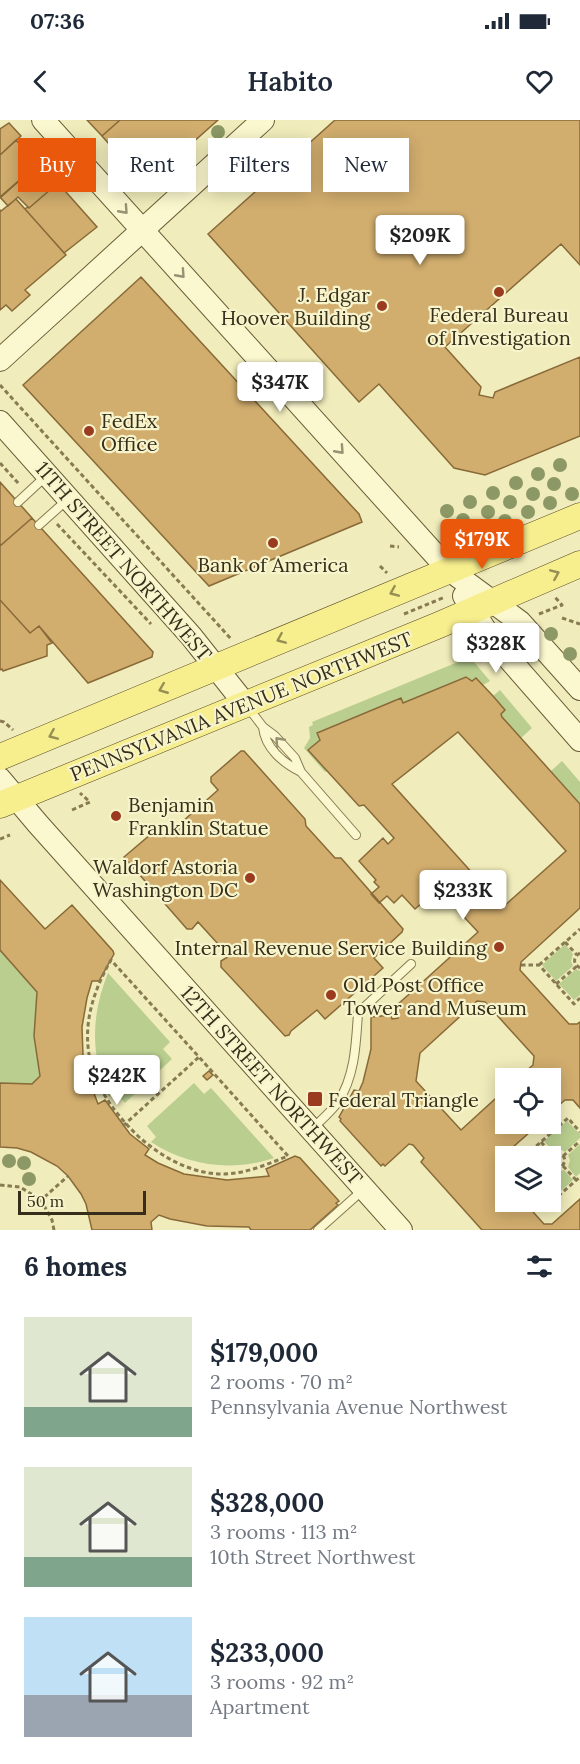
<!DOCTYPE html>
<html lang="en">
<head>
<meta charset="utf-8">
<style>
	body { margin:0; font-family:Lora,serif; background:#f6f6f7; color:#1f2937; height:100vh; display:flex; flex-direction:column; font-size:22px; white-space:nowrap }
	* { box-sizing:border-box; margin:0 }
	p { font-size:20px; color:#747a83 }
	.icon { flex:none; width:33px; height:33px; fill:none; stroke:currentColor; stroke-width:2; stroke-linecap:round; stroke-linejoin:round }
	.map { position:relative; height:1110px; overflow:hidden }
	.drawer { display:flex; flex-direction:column; background:#fff; flex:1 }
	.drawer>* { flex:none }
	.top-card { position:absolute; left:18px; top:18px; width:544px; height:54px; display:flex; gap:12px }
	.controls { position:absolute; left:495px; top:948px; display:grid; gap:12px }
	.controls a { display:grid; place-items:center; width:66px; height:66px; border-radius:0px; background:#fff; box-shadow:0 3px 15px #0003; font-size:30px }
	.scale { position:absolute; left:18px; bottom:15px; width:128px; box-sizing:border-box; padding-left:6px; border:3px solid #362e1a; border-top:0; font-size:16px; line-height:21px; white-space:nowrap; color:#362e1a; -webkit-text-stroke:4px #f7f4cb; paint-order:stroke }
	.price { position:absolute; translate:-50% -51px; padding:0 14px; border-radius:6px; background:#fff; color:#222; font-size:20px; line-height:39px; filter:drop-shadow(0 2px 3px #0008) }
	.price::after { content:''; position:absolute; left:50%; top:36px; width:18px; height:14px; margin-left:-9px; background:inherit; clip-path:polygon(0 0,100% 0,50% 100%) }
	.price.on { background:#ea580c; color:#fff }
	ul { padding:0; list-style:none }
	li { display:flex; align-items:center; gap:18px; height:150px; padding:0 24px }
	li span { display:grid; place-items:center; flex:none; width:168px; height:120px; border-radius:0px; color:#555 }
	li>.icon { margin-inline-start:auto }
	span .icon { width:72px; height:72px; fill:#fffc; stroke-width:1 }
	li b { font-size:26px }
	h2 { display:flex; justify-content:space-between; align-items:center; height:72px; padding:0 24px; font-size:26px }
	.tag { padding:0 21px; border-radius:0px; background:#fff; box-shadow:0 3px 15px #0003; font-size:21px; line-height:54px }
	.tag.on { background:#ea580c; color:#fff }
	.status { display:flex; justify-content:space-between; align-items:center; height:42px; padding:0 30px; background:#fff; direction:ltr }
	.status svg { height:16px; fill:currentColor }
	header { display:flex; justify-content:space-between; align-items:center; height:78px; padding:0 24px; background:#fff; font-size:27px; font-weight:600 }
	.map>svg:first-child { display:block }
</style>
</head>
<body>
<div class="status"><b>07:36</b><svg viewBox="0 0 49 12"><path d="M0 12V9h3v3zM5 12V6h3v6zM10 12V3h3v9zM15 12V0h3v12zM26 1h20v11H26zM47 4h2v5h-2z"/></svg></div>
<header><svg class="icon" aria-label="back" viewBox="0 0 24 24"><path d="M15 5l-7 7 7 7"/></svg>Habito<svg class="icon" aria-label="heart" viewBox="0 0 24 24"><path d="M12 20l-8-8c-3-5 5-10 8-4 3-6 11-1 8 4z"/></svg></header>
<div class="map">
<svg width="580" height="1110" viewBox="0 0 580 1110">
	<rect width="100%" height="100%" fill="#f0ecbb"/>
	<path fill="#b9ce8f" d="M470,537L490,561L483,565L476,558L472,561L466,557L403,583L400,578L317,612L320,620L309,630L327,651L325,652L304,628L310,618L309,607L313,605L312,602Z
		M500,570L532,608L521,618L502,597L501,594L505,590L493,576Z
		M562,641L580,662V684L551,651Z
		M565,824L573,834L571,841L573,846L556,861L542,845Z
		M0,830L37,872L34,916L40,956L32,964L0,963Z
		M576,849L580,851V875L574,880L559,864Z
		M108,853L170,922L163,929L172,939L125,983L115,972L109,977C90,935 91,895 108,853Z
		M194,963L204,974L211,968L274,1038C232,1052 188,1046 151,1022L156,1017L147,1006Z
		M567,1001L580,1014V1018L565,1032L560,1029L553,1031L544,1021Z
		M580,1024V1053L576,1057L568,1047L570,1040L568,1035Z
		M541,1025L549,1034L548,1036H527Z
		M552,1049L557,1052L564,1050L573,1060L551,1080Z"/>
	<path fill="#d1ad6e" stroke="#886a38" stroke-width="1.5" fill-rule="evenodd" d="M87,0H120L102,16Z
		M120,0H218L145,65L102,16Z
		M335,0H580V145L561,124L445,227L481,267L479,275L493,278L495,272L580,237V316L485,355L454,348L379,264L359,282L208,114Z
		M9,3L21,16L0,35V9Z
		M16,20L38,44L0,78V35Z
		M39,41L58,63L29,88L18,77L8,86L0,77L38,44Z
		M58,63L97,107L64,133L25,89L28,87L29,88Z
		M16,79L66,135L25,170L30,175L12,191L6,185L0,190V90L1,91Z
		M141,157L359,394L362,402L209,466L23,265Z
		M0,362L32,398L0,426Z
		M32,398L153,532L152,537L88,563L39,506L30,513L0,480V426Z
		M0,480L30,513L39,506L52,523L47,525V536L3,551L2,549L0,550Z
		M466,557L472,561L476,558L493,576L505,590L501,594L502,597L580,684V788L521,842L520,850L569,904H577L580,902V988L573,980H565L550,993V958H518L533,945L534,936L485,882L477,881L420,933L416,961L461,1010L506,969V1004H539L496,1042V1049L506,1060V1082H524L544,1104H552L580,1079V1110H482L421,1042L424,1038L413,1025L409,1024L385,1046L383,1044L381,1046L340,1001L341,999L339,997L354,970L359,971L363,962L371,929V897L391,895L392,899L398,898L397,885L478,812L438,769L415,789L402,775L394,783L387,776L379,783L371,774L379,767L374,762L376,760L359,741L383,718L388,724L394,718L364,685L359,686L308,630L320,620L317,613L401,578L403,583ZM458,612L566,731L503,787L392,664Z
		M241,631H244L305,699L306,706L335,738H341L403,809L402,812L374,838L383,848L325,899L317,890L291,911L289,915L285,916L221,847V841L229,836L198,802L192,809H187L124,737L151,714L152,710L158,709L165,717L218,670L211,662V657Z
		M0,760L45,809L72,785L113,831L114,834L99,861H92L87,878L82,907L83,935L89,960L98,984L105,980L130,1014L149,1029L145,1035L158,1043L184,1054L227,1060L269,1056L266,1049L295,1036L300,1038L339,1081L336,1083L338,1085L310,1110H251L249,1107L207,1106L170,1099L159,1095L151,1102L152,1110H92L86,1084L81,1074L68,1056L57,1046L31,1032L17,1028L0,1027V963L32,964L40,956L34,916L37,872L0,830Z
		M209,951L213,955L207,960L203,956Z"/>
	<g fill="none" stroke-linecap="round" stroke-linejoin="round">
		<g stroke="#887b54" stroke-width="10">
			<path id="lane" d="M18,382L46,356
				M39,405L67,380
				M247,586L263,607L275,616L295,638L301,652C283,643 265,628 263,607
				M301,652L356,715
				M312,1009C320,1001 331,992 338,982C355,956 356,924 358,893L411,844
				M318,1110L364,1069"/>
		</g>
		<g stroke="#695c37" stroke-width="24">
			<path id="secondary" d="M43,0L448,449L520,502L580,569
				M0,240L263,0
				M0,302L191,516L245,584
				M464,476L489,516L580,620
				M0,659L38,704L401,1110"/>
		</g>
		<g stroke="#554729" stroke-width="27">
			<path id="primary" d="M0,637L580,396
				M0,685L439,505L580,444"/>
		</g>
		<path stroke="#887b54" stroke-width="3" stroke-dasharray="4.5 3" stroke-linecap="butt" d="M0,265L232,520
			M0,343L19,364
			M57,404L151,504
			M446,418L453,416L464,423
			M390,426L399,427
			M380,446L387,453
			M404,494L445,477
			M539,494L562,485L554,476
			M562,498L580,504
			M458,520L463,523L471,522
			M0,601L4,602L13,610
			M72,690L90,682L80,673
			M0,719L10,715
			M565,822L577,835
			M580,833C575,836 573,840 576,845L580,848
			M521,845H539L574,884L580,878
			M539,845L580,809
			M556,864L577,846
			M123,1006L125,1004L199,937L111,840C72,908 82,962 138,1016C160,1036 188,1052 218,1054C244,1055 265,1045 288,1036L199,937
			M541,1022L553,1035
			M525,1036L568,998L580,1012
			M563,1036L580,1021
			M550,1038L553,1034H560L564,1037L565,1041L562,1047L557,1048L550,1043
			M563,1046L576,1060
			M0,1065L20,1067L41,1080
			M547,1082L549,1084L580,1057
			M54,1110L52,1100L41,1080L68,1056"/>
		<use href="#lane" stroke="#fbf7ce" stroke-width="8"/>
		<use href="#secondary" stroke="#fbf7ce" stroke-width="22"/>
		<use href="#primary" stroke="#f7ee8e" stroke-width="26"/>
	</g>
	<g fill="#8c9865">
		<circle cx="218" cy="12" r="7"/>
		<circle cx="160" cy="62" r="7"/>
		<circle cx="560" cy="345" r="7"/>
		<circle cx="538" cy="354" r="7"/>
		<circle cx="516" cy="363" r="7"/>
		<circle cx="554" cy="364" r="7"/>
		<circle cx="493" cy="373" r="7"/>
		<circle cx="533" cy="374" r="7"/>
		<circle cx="572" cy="374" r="7"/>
		<circle cx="470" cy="382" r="7"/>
		<circle cx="510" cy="382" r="7"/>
		<circle cx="550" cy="383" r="7"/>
		<circle cx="447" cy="391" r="7"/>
		<circle cx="488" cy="392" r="7"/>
		<circle cx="528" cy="392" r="7"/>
		<circle cx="463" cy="400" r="7"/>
		<circle cx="505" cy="401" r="7"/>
		<circle cx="482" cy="411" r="7"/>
		<circle cx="551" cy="514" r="7"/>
		<circle cx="570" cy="534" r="7"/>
		<circle cx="9" cy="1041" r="7"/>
		<circle cx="24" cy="1043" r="7"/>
		<circle cx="29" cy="1059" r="7"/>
	</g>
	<defs><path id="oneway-chevron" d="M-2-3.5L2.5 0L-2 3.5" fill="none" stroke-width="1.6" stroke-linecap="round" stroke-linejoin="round" transform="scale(1.5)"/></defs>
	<g stroke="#989274">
		<use href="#oneway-chevron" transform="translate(124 90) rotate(48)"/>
		<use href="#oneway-chevron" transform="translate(181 154) rotate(48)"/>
		<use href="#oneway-chevron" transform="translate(340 330) rotate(48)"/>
		<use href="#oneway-chevron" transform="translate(279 621) rotate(-132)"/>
	</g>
	<g stroke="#968e54">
		<use href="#oneway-chevron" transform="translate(555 454) rotate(-23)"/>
		<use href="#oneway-chevron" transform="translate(394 472) rotate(157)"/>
		<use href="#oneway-chevron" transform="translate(281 519) rotate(157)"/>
		<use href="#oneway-chevron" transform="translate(163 569) rotate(158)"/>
		<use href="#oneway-chevron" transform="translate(53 615) rotate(157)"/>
	</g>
	<g fill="#9a3b20" stroke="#f7f4cb" stroke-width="2">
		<circle cx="499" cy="172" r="6"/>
		<circle cx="382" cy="186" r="6"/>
		<circle cx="89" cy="311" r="6"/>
		<circle cx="273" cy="423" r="6"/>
		<circle cx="116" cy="696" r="6"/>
		<circle cx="250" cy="758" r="6"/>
		<circle cx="499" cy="827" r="6"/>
		<circle cx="331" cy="875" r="6"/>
		<rect x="307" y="971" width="16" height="16" rx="3"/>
	</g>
	<g text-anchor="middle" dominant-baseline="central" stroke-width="4.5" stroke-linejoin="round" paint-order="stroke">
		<g font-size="20" fill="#362e1a" stroke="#f7f4cb" text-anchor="start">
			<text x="370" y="174" text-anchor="end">J. Edgar<tspan x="370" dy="23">Hoover Building</tspan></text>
			<text x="499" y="194" text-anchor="middle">Federal Bureau<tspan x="499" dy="23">of Investigation</tspan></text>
			<text x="101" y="300">FedEx<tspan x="101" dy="23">Office</tspan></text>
			<text x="273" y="444" text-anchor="middle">Bank of America</text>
			<text x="128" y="684">Benjamin<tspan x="128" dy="23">Franklin Statue</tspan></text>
			<text x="238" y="746" text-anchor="end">Waldorf Astoria<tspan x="238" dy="23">Washington DC</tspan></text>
			<text x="487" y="827" text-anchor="end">Internal Revenue Service Building</text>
			<text x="343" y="864">Old Post Office<tspan x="343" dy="23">Tower and Museum</tspan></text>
			<text x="328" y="979">Federal Triangle</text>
		</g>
		<g font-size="20" fill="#362e1a" stroke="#f7f4cb">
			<text transform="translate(124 441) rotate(49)">11TH STREET NORTHWEST</text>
			<text transform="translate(241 586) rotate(-22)">PENNSYLVANIA AVENUE NORTHWEST</text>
			<text transform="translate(272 965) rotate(48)">12TH STREET NORTHWEST</text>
		</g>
	</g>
</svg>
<div class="controls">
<a><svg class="icon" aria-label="locate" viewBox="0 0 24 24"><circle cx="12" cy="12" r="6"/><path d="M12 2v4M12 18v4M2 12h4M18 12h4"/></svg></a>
<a><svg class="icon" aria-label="layers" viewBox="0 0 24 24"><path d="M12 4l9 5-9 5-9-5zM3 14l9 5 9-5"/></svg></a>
</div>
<div class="scale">50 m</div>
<b class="price" style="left:420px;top:146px">$209K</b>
<b class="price" style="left:280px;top:293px">$347K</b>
<b class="price on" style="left:482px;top:450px">$179K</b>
<b class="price" style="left:496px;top:554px">$328K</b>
<b class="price" style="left:463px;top:801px">$233K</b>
<b class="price" style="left:117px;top:986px">$242K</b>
<div class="top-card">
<a class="tag on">Buy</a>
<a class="tag">Rent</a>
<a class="tag">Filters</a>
<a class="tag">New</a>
</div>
</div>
<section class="drawer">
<h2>6 homes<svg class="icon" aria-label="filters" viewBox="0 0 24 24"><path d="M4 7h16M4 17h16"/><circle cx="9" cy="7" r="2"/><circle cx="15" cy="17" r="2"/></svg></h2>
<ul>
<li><span style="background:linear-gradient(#dfe7d0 75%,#7fa58c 0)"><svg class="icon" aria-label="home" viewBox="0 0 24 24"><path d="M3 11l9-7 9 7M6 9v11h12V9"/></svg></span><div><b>$179,000</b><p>2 rooms · 70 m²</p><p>Pennsylvania Avenue Northwest</p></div></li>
<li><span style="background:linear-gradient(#dfe7d0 75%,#7fa58c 0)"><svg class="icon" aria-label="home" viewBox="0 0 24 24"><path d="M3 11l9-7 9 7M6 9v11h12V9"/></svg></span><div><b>$328,000</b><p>3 rooms · 113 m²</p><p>10th Street Northwest</p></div></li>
<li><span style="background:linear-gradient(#bfe0f5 65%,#9aa5b1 0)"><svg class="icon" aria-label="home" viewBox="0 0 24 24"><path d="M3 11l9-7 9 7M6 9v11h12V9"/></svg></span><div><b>$233,000</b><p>3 rooms · 92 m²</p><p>Apartment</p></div></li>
</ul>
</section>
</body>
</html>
